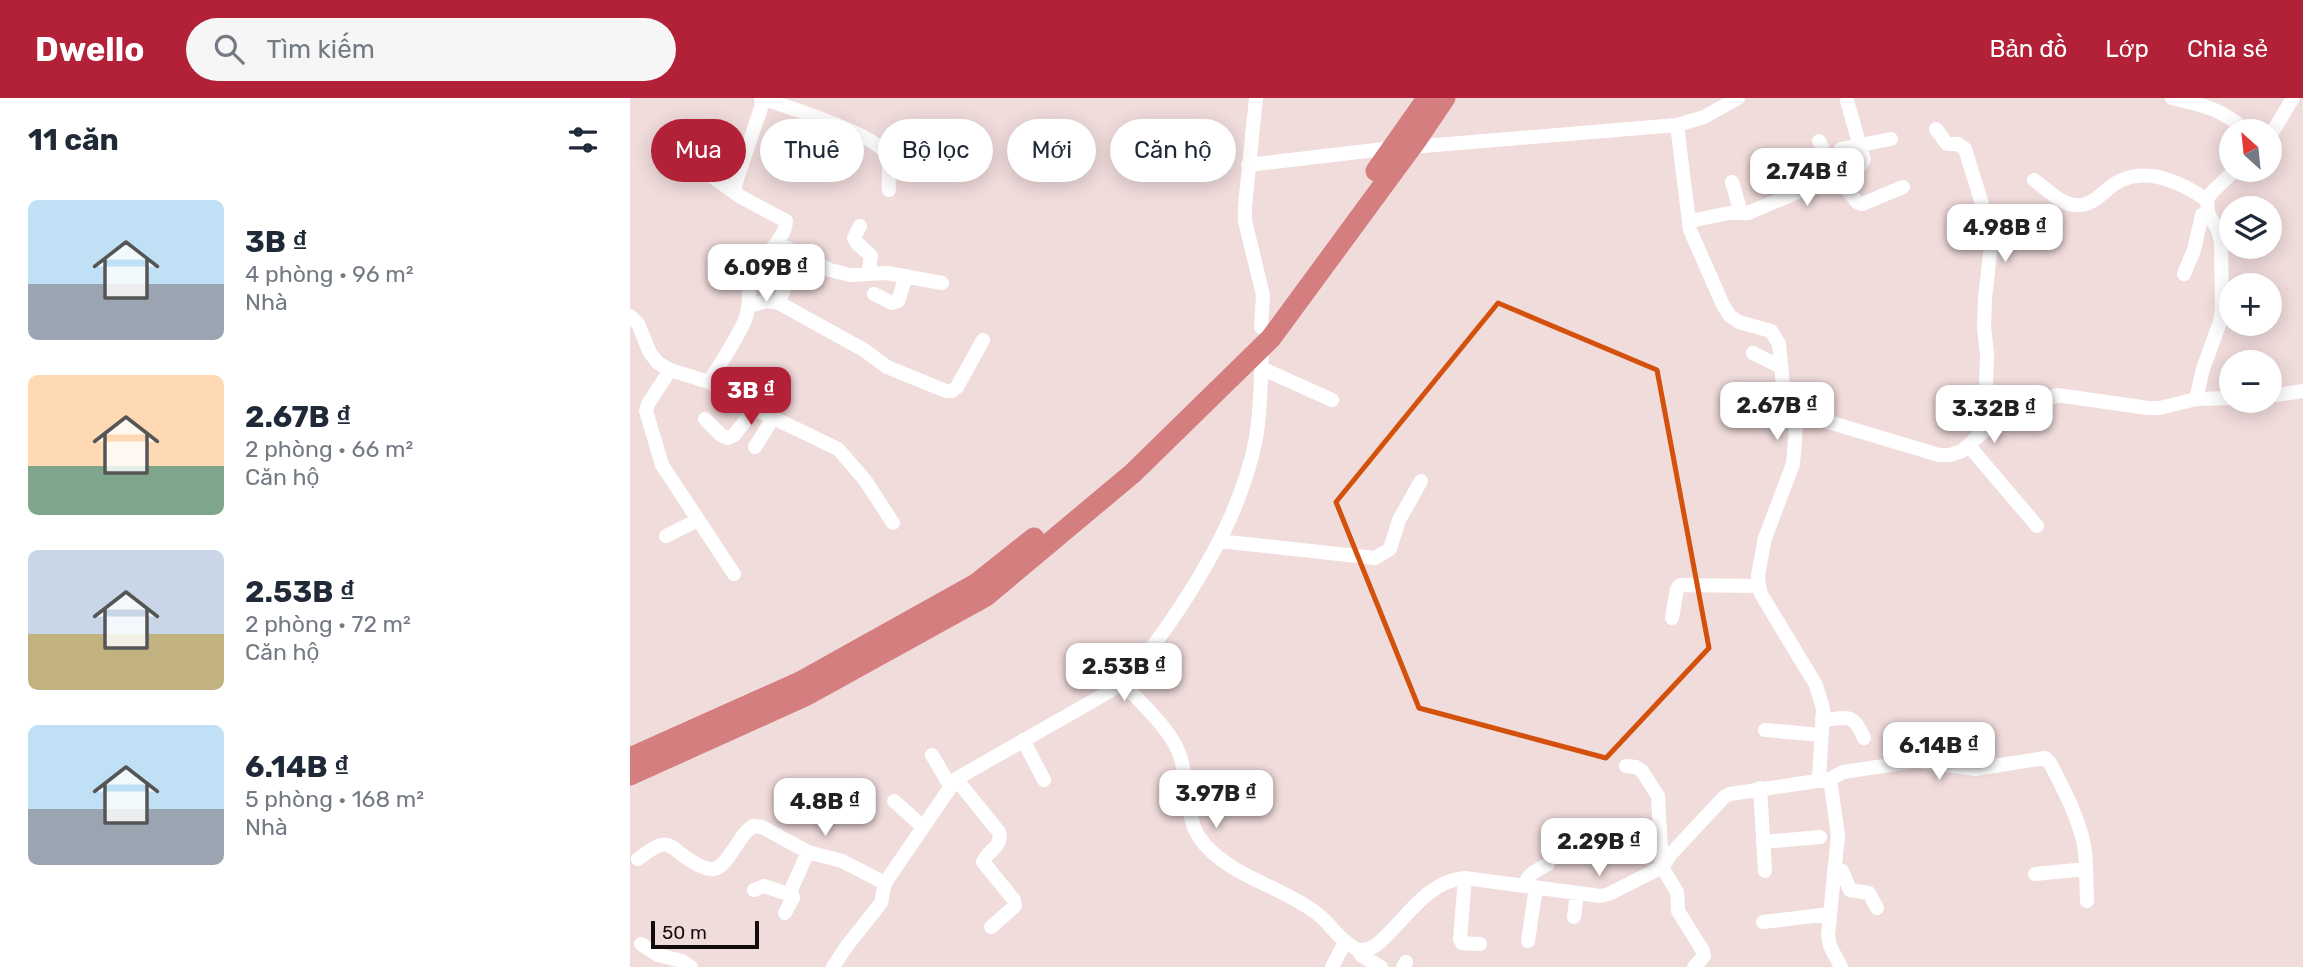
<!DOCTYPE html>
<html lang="vi">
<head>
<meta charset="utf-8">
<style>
	body { margin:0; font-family:Rubik,sans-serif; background:#f6f6f7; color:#1f2937; height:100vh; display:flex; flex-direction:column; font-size:26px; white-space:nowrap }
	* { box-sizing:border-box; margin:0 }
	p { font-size:23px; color:#747a83 }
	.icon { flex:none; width:38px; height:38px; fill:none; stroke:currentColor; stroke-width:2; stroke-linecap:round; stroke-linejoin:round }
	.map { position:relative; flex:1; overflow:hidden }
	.drawer { display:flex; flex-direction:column; background:#fff; width:630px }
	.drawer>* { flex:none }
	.banner { position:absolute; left:21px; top:21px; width:665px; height:63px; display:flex; gap:14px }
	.needle { width:46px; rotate:333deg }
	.buttons { position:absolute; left:1589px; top:21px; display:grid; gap:14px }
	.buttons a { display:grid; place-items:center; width:63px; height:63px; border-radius:50%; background:#fff; box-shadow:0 4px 18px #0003; font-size:35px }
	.scale { position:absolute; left:21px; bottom:18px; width:108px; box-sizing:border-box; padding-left:7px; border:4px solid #130c0c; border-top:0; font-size:19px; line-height:24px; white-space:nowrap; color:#130c0c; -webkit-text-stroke:5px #f1dcdc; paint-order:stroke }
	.price { position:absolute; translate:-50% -60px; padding:0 16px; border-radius:14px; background:#fff; color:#222; font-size:23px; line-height:46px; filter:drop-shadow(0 2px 4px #0008) }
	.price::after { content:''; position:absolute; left:50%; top:42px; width:21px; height:16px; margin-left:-10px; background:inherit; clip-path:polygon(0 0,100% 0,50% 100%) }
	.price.active { background:#b32139; color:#fff }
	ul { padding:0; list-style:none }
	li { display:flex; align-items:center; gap:21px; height:175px; padding:0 28px }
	li span { display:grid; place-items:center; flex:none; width:196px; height:140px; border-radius:10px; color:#555 }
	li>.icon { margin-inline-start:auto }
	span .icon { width:84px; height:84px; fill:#fffc; stroke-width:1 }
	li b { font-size:30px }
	h2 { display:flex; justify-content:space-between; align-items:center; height:84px; padding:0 28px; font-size:30px }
	.pill { padding:0 24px; border-radius:32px; background:#fff; box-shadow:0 4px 18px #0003; font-size:24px; line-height:63px }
	.pill.active { background:#b32139; color:#fff }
	header { display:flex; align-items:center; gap:42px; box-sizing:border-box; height:98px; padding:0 35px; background:#b32139; color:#fff }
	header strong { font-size:33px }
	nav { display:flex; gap:38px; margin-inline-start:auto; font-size:24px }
	.search { width:490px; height:63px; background:#f6f6f7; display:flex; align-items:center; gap:18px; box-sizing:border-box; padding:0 24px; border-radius:38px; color:#747a83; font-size:26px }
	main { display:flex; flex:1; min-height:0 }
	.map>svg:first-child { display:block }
</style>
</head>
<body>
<header>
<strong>Dwello</strong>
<div class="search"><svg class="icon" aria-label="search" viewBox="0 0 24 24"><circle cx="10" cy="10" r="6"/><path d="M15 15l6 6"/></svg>Tìm kiếm</div>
<nav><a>Bản đồ</a><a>Lớp</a><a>Chia sẻ</a></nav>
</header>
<main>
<section class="drawer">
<h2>11 căn<svg class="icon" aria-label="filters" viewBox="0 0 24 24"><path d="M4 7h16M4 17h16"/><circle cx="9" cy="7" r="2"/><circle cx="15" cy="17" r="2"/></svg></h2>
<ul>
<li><span style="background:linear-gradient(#bfe0f5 60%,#9aa5b1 0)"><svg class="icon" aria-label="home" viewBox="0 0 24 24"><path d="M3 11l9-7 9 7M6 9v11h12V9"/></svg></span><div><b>3B ₫</b><p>4 phòng · 96 m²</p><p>Nhà</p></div></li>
<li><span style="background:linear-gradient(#ffd9b3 65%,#7fa58c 0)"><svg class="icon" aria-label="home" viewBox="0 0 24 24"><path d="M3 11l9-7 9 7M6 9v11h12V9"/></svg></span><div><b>2.67B ₫</b><p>2 phòng · 66 m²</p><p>Căn hộ</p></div></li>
<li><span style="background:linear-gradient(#c9d6e8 60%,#c2b280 0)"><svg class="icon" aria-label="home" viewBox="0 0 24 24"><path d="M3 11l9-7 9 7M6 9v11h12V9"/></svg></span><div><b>2.53B ₫</b><p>2 phòng · 72 m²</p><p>Căn hộ</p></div></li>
<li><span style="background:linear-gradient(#bfe0f5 60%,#9aa5b1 0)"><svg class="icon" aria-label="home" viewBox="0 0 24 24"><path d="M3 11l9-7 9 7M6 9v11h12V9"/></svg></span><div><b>6.14B ₫</b><p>5 phòng · 168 m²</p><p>Nhà</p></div></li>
</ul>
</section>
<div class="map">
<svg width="1673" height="869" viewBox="0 0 1673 869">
	<rect width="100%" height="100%" fill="#f1dcdc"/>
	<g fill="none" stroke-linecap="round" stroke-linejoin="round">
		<path stroke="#fff" stroke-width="14" d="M132,0C156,9 251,37 258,59C260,69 258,82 259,92
			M626,0L615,108V123L633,197L631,229
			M1542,0C1573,7 1592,11 1616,33
			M1047,27L1060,132L1093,207L1100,218L1109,224L1141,233L1149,246L1154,297L1167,317L1163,366L1135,440L1128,477L1129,488L1131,496L1186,587L1193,611L1189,682
			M1306,31L1317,46H1328L1335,51L1362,138L1355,200L1354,229L1357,256L1355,331
			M1640,38L1663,0
			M1189,43L1199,65L1201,80
			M781,49L1047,27L1074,19L1108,0
			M1211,51L1261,41
			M53,58L111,99L156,123C155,142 136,154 126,169C114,188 123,203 115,222C106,243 91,264 79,284
			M618,67L763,50
			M1208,81L1229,69L1234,62L1217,3
			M1404,82C1416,90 1430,106 1445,107C1463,109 1473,93 1486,85C1516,67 1552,85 1577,102
			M1102,84L1111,115
			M106,94L105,87L132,7L131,0
			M1060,123L1099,115H1118L1201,80L1208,81L1227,104L1232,106L1273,89
			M230,128L224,140L227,145L241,158L238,176
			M147,145L200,172L220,177L257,175L312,185
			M1554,176L1564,152L1572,117L1578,115
			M244,196L262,205L268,203L276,178
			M149,205L159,177
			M119,208L137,203L149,205L234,252L257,269L316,293H322L327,289L353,242
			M0,218L8,226L20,255L28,265L40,272L79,284L125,311L208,351L235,382L263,425
			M1123,255L1151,269
			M631,270L702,302
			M40,272L18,306L16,313L32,367L104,476
			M1640,298L1673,293
			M1566,301L1573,271L1590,224L1592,212L1591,144L1588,132L1578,115L1577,102L1582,94L1605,72
			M1167,317L1185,320L1309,357H1320L1332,353L1362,326L1427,297L1518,310H1530L1566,301L1601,300
			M75,321L91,337L98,340L104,337L125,311
			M1339,348L1407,428
			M125,349L143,320
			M36,438L68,422
			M589,443L745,460L760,451L769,422L791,383
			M1042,520L1047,491L1050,487L1129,488
			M492,584C510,604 540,631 549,655C559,680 555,718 569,739C595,777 649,787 685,814C700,824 708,842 725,850C732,854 737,851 745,848C774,825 795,783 835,780L970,798L979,796L1032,769L1040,757L1094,699L1100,696L1200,681L1213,674L1287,663L1345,671L1415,660L1420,665C1434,692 1448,718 1454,747C1457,765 1456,785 1457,803
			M1192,622C1218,620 1223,614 1234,640
			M1135,632L1192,637
			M393,642L414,682
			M302,657L320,688
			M996,668L1006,669L1012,673L1028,698L1032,769L1047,794L1048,813L1073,853L1074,858L1064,869
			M326,681L369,734C373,749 358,752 353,764L384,802L385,808L361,829
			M1200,681L1208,737L1198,837L1200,848L1211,869
			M1130,690L1135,773
			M264,703L293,729
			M1133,744L1190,739
			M8,761C43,734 36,750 68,767C73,769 78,772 84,771C99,768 108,737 123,728L132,729L178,754L212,763L255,785
			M1204,772L1212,773L1220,792L1239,795L1247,810
			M1405,776L1456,771
			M835,780L830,841L832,845L850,846
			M895,788C896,776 908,772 918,766
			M124,792L134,788L158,796L161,792L178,754
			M155,815L163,800L161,792
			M944,819L947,795
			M1133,824L1200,816
			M898,843L906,789
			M11,846L28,857L52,863L61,869
			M728,852L732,858L751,869
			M203,869L216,849L251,805L255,785L326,681L482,592C506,574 523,548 541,523C579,467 613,407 626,340C631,310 631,279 632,249
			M702,869L715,844
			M773,869L776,864"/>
		<path stroke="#d47e80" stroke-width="21" d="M746,73L796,2
			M0,660L172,583L346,486L404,440
			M0,677L175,598L356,498L503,375L641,240L788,40L815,0"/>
	</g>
	<path fill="none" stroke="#d3510c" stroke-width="5" stroke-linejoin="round" d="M868,205L1027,272L1079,550L976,660L789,610L706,404Z"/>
</svg>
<div class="buttons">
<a><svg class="needle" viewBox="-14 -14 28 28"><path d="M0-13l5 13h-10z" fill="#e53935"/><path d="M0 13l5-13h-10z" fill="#747a83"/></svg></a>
<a><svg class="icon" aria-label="layers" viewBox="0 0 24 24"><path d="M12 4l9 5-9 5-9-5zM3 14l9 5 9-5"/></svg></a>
<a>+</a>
<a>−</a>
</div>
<div class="scale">50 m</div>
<b class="price" style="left:1177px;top:110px">2.74B ₫</b>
<b class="price" style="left:1375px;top:166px">4.98B ₫</b>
<b class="price" style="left:136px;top:206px">6.09B ₫</b>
<b class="price active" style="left:121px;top:329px">3B ₫</b>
<b class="price" style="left:1147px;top:344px">2.67B ₫</b>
<b class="price" style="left:1364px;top:347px">3.32B ₫</b>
<b class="price" style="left:494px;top:605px">2.53B ₫</b>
<b class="price" style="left:1309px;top:684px">6.14B ₫</b>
<b class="price" style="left:586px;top:732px">3.97B ₫</b>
<b class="price" style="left:195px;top:740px">4.8B ₫</b>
<b class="price" style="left:969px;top:780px">2.29B ₫</b>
<div class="banner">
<a class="pill active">Mua</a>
<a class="pill">Thuê</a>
<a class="pill">Bộ lọc</a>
<a class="pill">Mới</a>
<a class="pill">Căn hộ</a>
</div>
</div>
</main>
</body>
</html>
